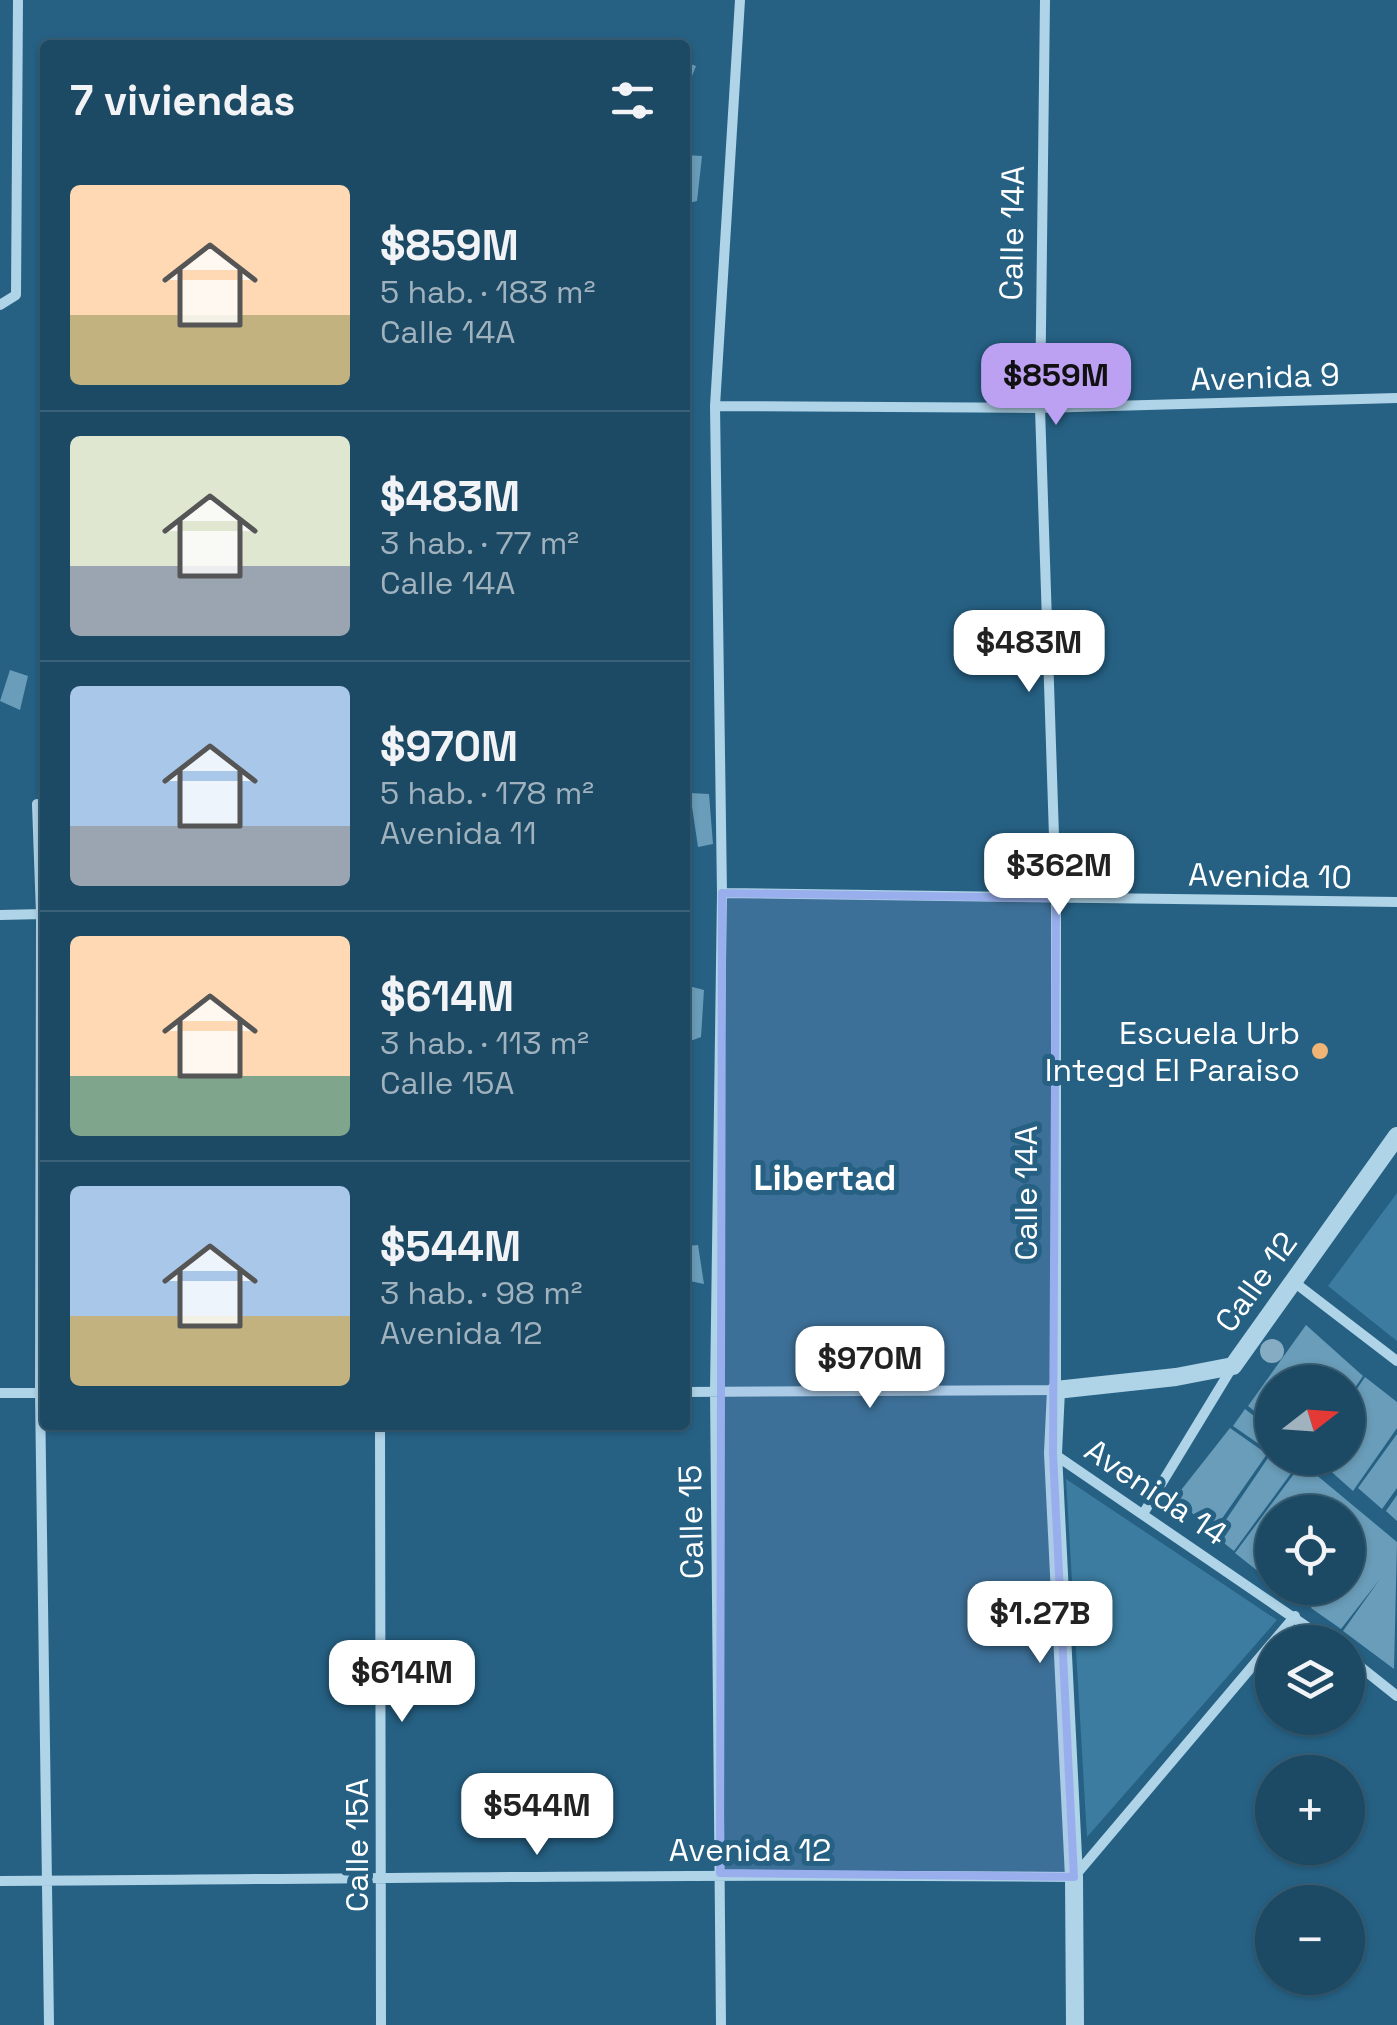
<!DOCTYPE html>
<html lang="es">
<head>
<meta charset="utf-8">
<style>
	body { margin:0; font-family:"Space Grotesk",sans-serif; background:#29536c; color:#f1f3f6; height:100vh; display:flex; flex-direction:column; font-size:38px; white-space:nowrap }
	* { box-sizing:border-box; margin:0 }
	p { font-size:32px; color:#a0b2be }
	.icon { flex:none; width:55px; height:55px; fill:none; stroke:currentColor; stroke-width:2; stroke-linecap:round; stroke-linejoin:round }
	.map { position:relative; flex:1; overflow:hidden }
	.drawer { position:absolute; left:40px; top:40px; width:650px; height:1390px; display:flex; flex-direction:column; background:#1c4963; border-radius:10px; box-shadow:0 2px 8px #0004,0 0 0 2px #3a6178 }
	.drawer>* { flex:none }
	.needle { width:65px; rotate:73deg }
	.fabs { position:absolute; left:1255px; top:1365px; display:grid; gap:20px }
	.fabs a { display:grid; place-items:center; width:110px; height:110px; border-radius:50%; background:#1c4963; box-shadow:0 2px 8px #0004,0 0 0 2px #3a6178; font-size:50px }
	.price { position:absolute; translate:-50% -85px; padding:0 22px; border-radius:20px; background:#fff; color:#222; font-size:32px; line-height:65px; filter:drop-shadow(0 2px 5px #0008) }
	.price::after { content:''; position:absolute; left:50%; top:60px; width:30px; height:22px; margin-left:-15px; background:inherit; clip-path:polygon(0 0,100% 0,50% 100%) }
	.price.on { background:#bca0f2; color:#111 }
	ul { padding:0; list-style:none }
	li { display:flex; align-items:center; gap:30px; height:250px; padding:0 30px }
	li+li { border-top:2px solid #3a6178 }
	li span { display:grid; place-items:center; flex:none; width:280px; height:200px; border-radius:10px; color:#555 }
	li>.icon { margin-inline-start:auto }
	span .icon { width:120px; height:120px; fill:#fffc; stroke-width:1 }
	li b { font-size:42px }
	h2 { display:flex; justify-content:space-between; align-items:center; height:120px; padding:0 30px; font-size:42px }
	.map>svg:first-child { display:block }
</style>
</head>
<body>
<div class="map">
<svg width="1397" height="2025" viewBox="0 0 1397 2025">
	<rect width="100%" height="100%" fill="#266184"/>
	<path fill="#3b7ca0" d="M1397,1193V1341L1328,1286Z
		M1066,1479L1277,1620L1087,1837Z"/>
	<path fill="#6a9db9" d="M685,62L696,66L685,94Z
		M685,155L702,156L697,201L685,204Z
		M10,670L28,676L20,710L0,701Z
		M690,793L709,794L713,844L698,847Z
		M685,985L704,990L701,1037L685,1043Z
		M698,1245L704,1284L685,1280V1246Z
		M1306,1325L1363,1376L1348,1398V1382H1272V1425L1248,1406Z
		M1365,1377L1397,1402V1428L1353,1491L1316,1458H1348V1402Z
		M1245,1409L1272,1430L1269,1451L1233,1426Z
		M1230,1428L1267,1454L1214,1530L1174,1499Z
		M1397,1434V1488L1382,1509L1358,1488Z
		M1272,1452V1458L1300,1461L1234,1551L1215,1536Z
		M1302,1463L1397,1542L1394,1669L1343,1631L1380,1579L1341,1629L1311,1608L1325,1588H1348V1512H1272V1555L1259,1572L1235,1553Z
		M1397,1495V1521L1386,1511Z
		M1272,1558V1582L1261,1573Z
		M1286,1588H1323L1309,1607Z"/>
	<g fill="none" stroke-linecap="round" stroke-linejoin="round">
		<path stroke="#afd3e7" stroke-width="10" d="M0,305L16,295L18,0
			M715,406L1040,408L1397,398
			M37,804L41,914L40,1393L49,2025
			M722,893L1397,902
			M0,915L44,914
			M1294,1282L1397,1361
			M685,1392L1056,1390V898L1040,408L1045,0
			M0,1393H44
			M380,1425L381,2025
			M1054,1454L1329,1642
			M1143,1514L1233,1366
			M1273,1642L1295,1616
			M1348,1657L1397,1696
			M0,1881C358,1879 716,1873 1074,1877L1272,1643
			M721,2025L715,1391L722,893L715,406L740,0"/>
		<path stroke="#afd3e7" stroke-width="18" d="M1075,2025L1074,1877L1053,1453L1056,1390L1176,1377L1233,1366L1397,1136"/>
	</g>
	<circle fill="#85acc3" cx="1272" cy="1351" r="12"/>
	<path fill="#99afed" fill-opacity="0.2" stroke="#99afed" stroke-width="8" stroke-linejoin="round" d="M722,893L1056,898L1053,1453L1074,1877L720,1873Z"/>
	<circle fill="#f0b574" stroke="#266184" stroke-width="4" cx="1320" cy="1051" r="10"/>
	<g text-anchor="middle" dominant-baseline="central" stroke-width="10" stroke-linejoin="round" paint-order="stroke">
		<g font-size="32" fill="#fff" stroke="#266184">
			<text transform="translate(1012 233) rotate(-89)">Calle 14A</text>
			<text transform="translate(1265 377) rotate(-2)">Avenida 9</text>
			<text transform="translate(1270 876) rotate(1)">Avenida 10</text>
			<text transform="translate(1026 1193) rotate(-90)">Calle 14A</text>
			<text transform="translate(1256 1282) rotate(-54)">Calle 12</text>
			<text transform="translate(1156 1492) rotate(34)">Avenida 14</text>
			<text transform="translate(691 1522) rotate(-91)">Calle 15</text>
			<text transform="translate(357 1845) rotate(-90)">Calle 15A</text>
			<text x="750" y="1850">Avenida 12</text>
		</g>
		<g font-size="32" fill="#fff" stroke="#266184" text-anchor="end">
			<text x="1300" y="1033">Escuela Urb<tspan x="1300" dy="37">Integd El Paraiso</tspan></text>
		</g>
		<g font-size="35" font-weight="bold" fill="#fff" stroke="#266184">
			<text x="825" y="1178">Libertad</text>
		</g>
	</g>
</svg>
<div class="fabs">
<a><svg class="needle" viewBox="-14 -14 28 28"><path d="M0-13l5 13h-10z" fill="#e53935"/><path d="M0 13l5-13h-10z" fill="#a0b2be"/></svg></a>
<a><svg class="icon" aria-label="locate" viewBox="0 0 24 24"><circle cx="12" cy="12" r="6"/><path d="M12 2v4M12 18v4M2 12h4M18 12h4"/></svg></a>
<a><svg class="icon" aria-label="layers" viewBox="0 0 24 24"><path d="M12 4l9 5-9 5-9-5zM3 14l9 5 9-5"/></svg></a>
<a>+</a>
<a>−</a>
</div>
<b class="price on" style="left:1056px;top:428px">$859M</b>
<b class="price" style="left:1029px;top:695px">$483M</b>
<b class="price" style="left:1059px;top:918px">$362M</b>
<b class="price" style="left:870px;top:1411px">$970M</b>
<b class="price" style="left:1040px;top:1666px">$1.27B</b>
<b class="price" style="left:402px;top:1725px">$614M</b>
<b class="price" style="left:537px;top:1858px">$544M</b>
<section class="drawer">
<h2>7 viviendas<svg class="icon" aria-label="filters" viewBox="0 0 24 24"><path d="M4 7h16M4 17h16"/><circle cx="9" cy="7" r="2"/><circle cx="15" cy="17" r="2"/></svg></h2>
<ul>
<li><span style="background:linear-gradient(#ffd9b3 65%,#c2b280 0)"><svg class="icon" aria-label="home" viewBox="0 0 24 24"><path d="M3 11l9-7 9 7M6 9v11h12V9"/></svg></span><div><b>$859M</b><p>5 hab. · 183 m²</p><p>Calle 14A</p></div></li>
<li><span style="background:linear-gradient(#dfe7d0 65%,#9aa5b1 0)"><svg class="icon" aria-label="home" viewBox="0 0 24 24"><path d="M3 11l9-7 9 7M6 9v11h12V9"/></svg></span><div><b>$483M</b><p>3 hab. · 77 m²</p><p>Calle 14A</p></div></li>
<li><span style="background:linear-gradient(#a9c7e8 70%,#9aa5b1 0)"><svg class="icon" aria-label="home" viewBox="0 0 24 24"><path d="M3 11l9-7 9 7M6 9v11h12V9"/></svg></span><div><b>$970M</b><p>5 hab. · 178 m²</p><p>Avenida 11</p></div></li>
<li><span style="background:linear-gradient(#ffd9b3 70%,#7fa58c 0)"><svg class="icon" aria-label="home" viewBox="0 0 24 24"><path d="M3 11l9-7 9 7M6 9v11h12V9"/></svg></span><div><b>$614M</b><p>3 hab. · 113 m²</p><p>Calle 15A</p></div></li>
<li><span style="background:linear-gradient(#a9c7e8 65%,#c2b280 0)"><svg class="icon" aria-label="home" viewBox="0 0 24 24"><path d="M3 11l9-7 9 7M6 9v11h12V9"/></svg></span><div><b>$544M</b><p>3 hab. · 98 m²</p><p>Avenida 12</p></div></li>
</ul>
</section>
</div>
</body>
</html>
